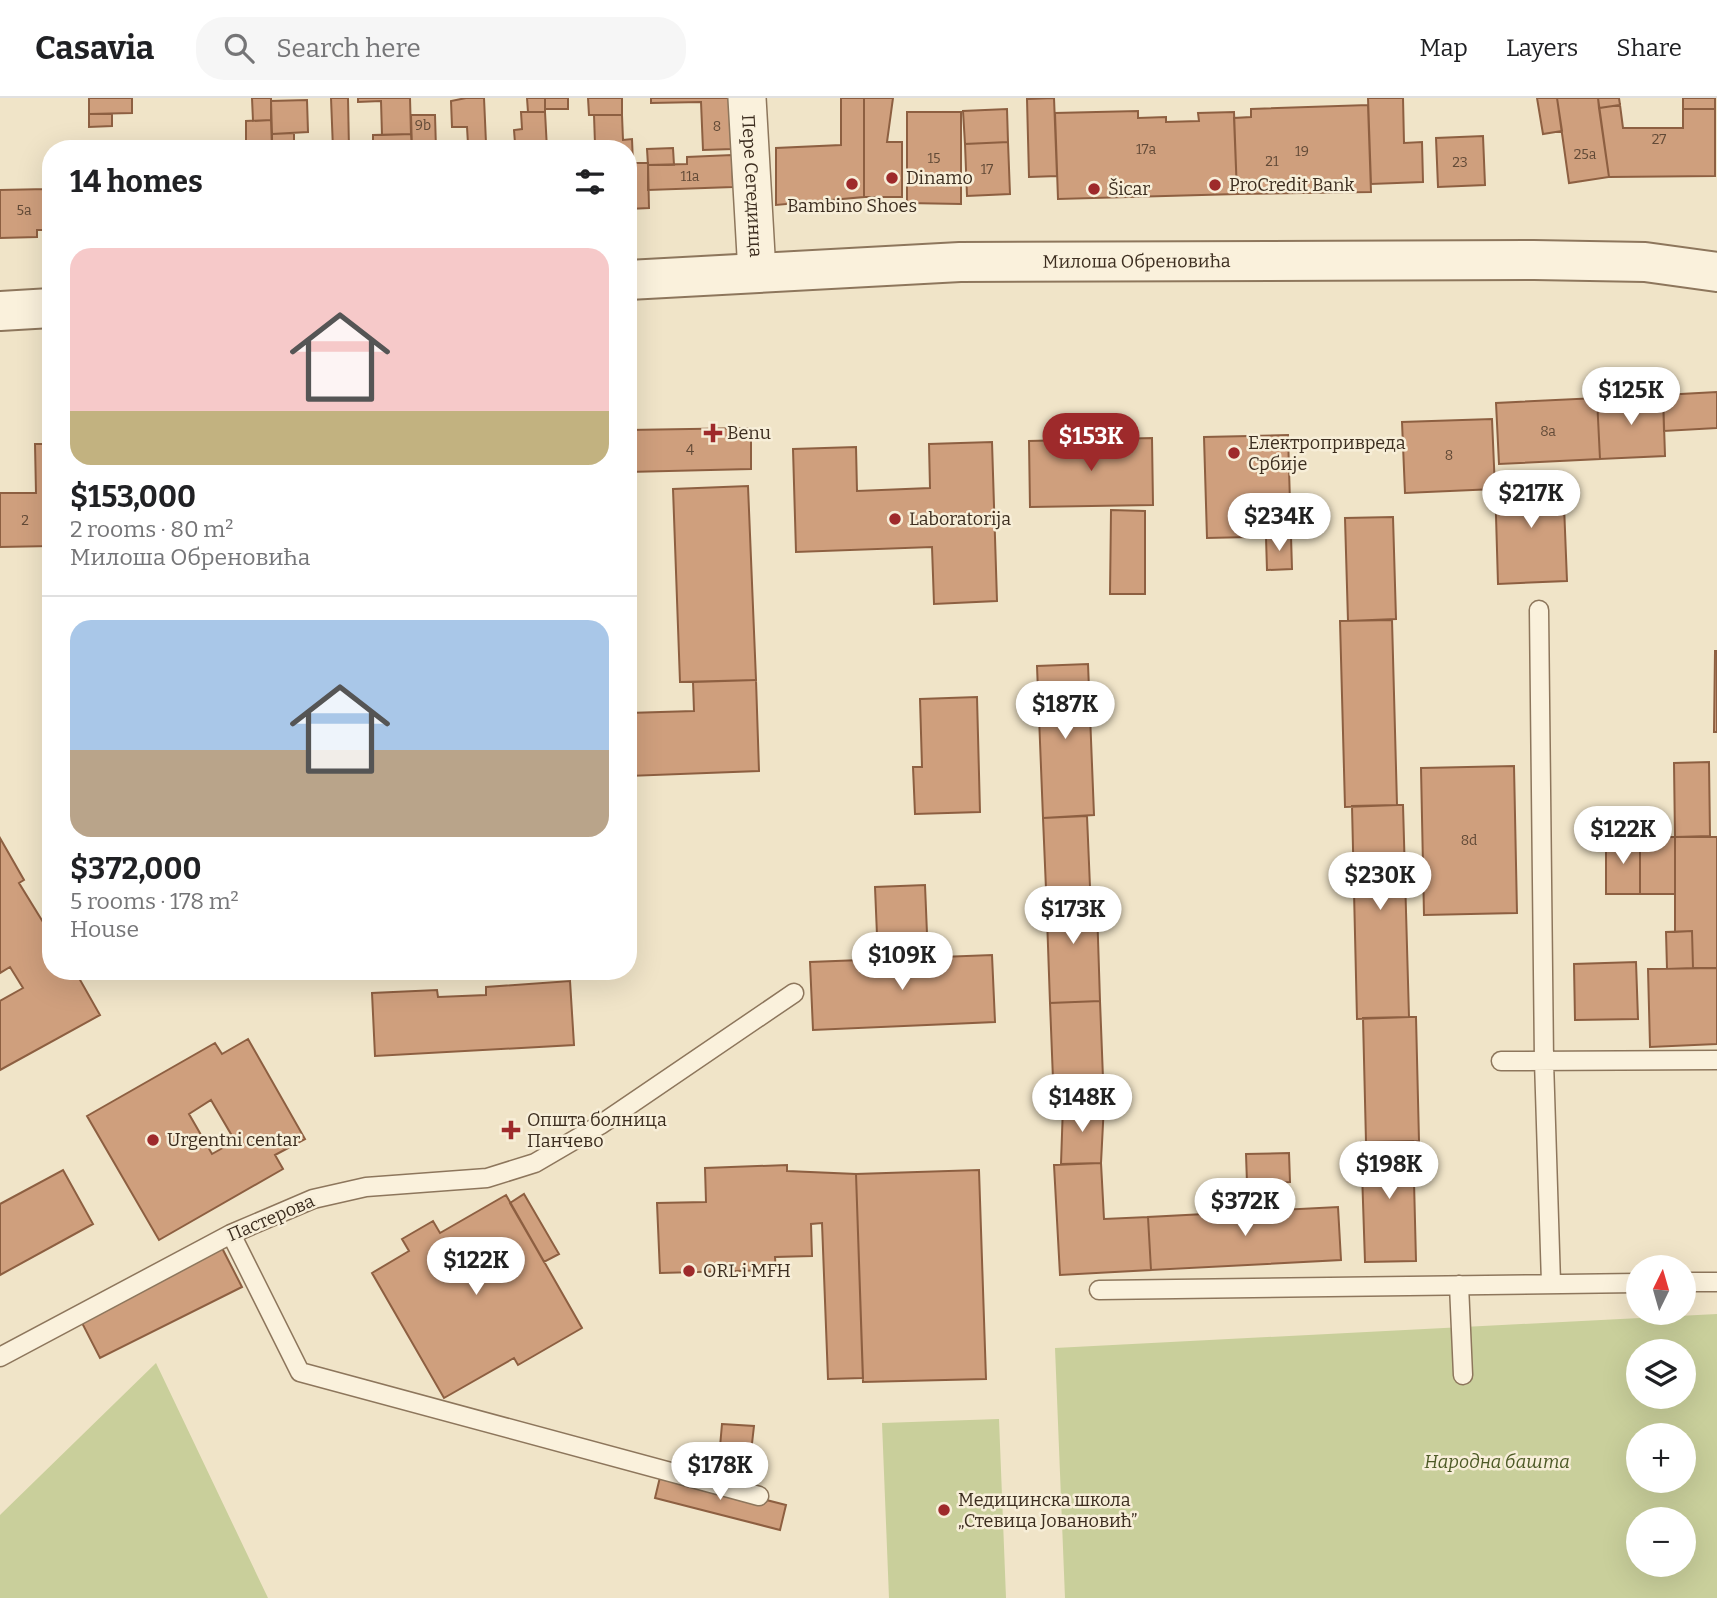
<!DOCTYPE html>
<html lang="en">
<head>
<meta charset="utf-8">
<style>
	body { margin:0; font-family:Bitter,serif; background:#f6f6f6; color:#202124; height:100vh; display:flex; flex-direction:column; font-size:26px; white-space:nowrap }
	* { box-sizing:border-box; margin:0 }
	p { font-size:23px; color:#757577 }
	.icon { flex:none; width:38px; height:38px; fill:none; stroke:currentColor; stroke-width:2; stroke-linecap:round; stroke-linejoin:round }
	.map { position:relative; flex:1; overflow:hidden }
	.drawer { position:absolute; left:42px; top:42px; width:595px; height:840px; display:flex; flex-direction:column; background:#fff; border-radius:28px; box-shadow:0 7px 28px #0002 }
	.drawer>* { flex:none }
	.needle { width:46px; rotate:5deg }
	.controls { position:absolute; left:1626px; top:1157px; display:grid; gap:14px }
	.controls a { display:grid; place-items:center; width:70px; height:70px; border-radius:50%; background:#fff; box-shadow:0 7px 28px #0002; font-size:35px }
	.price { position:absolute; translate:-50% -60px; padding:0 16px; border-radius:24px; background:#fff; color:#222; font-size:23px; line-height:46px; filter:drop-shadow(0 2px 4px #0008) }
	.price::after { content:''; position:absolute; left:50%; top:42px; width:21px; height:16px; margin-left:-10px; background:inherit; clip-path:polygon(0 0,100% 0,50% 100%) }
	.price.selected { background:#9e2a2b; color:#fff }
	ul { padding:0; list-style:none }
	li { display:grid; align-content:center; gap:14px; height:371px; padding:0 28px }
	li+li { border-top:2px solid #e0e0e0 }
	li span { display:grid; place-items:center; height:217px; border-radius:21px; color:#555 }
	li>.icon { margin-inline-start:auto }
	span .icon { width:126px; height:126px; fill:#fffc; stroke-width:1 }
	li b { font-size:30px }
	h2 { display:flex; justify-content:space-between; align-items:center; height:84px; padding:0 28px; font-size:30px }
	header { display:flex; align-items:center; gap:42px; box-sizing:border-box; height:98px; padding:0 35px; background:#fff; border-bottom:2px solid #e0e0e0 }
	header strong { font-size:33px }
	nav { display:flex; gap:38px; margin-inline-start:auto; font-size:24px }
	.search { width:490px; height:63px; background:#f6f6f6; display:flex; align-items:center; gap:18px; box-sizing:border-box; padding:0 24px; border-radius:28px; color:#757577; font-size:26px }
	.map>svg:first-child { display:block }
</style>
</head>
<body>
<header>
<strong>Casavia</strong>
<div class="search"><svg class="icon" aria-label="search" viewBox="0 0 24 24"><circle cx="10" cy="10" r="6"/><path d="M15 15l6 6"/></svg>Search here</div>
<nav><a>Map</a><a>Layers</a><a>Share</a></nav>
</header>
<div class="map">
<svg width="1717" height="1500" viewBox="0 0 1717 1500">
	<rect width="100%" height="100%" fill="#f0e4c8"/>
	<path fill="#c9cf9b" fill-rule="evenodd" d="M1717,1216V1500H1065L1055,1250ZM1638,1253H1684V1298H1638ZM1638,1337H1684V1382H1638ZM1638,1421H1684V1466H1638Z
		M156,1265L268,1500H0V1417Z
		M999,1321L1006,1500H889L882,1325Z"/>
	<path fill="#cf9f7d" stroke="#8d5f41" stroke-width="2" fill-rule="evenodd" d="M89,0H132V15L89,16Z
		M252,0H271V22L253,23Z
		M331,0H348L349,51H333Z
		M358,0H410L411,36L382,37L381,3L358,4Z
		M466,0H484L486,45L468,46L467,29H452L451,3Z
		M527,0H545V14H528Z
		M545,0H568V11H545Z
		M622,0V17H589L588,0Z
		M651,0H731L733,51L703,52L701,4L651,5Z
		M841,0H864V99L776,107V50L841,47Z
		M864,0H893L887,44H902V99H864Z
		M1054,0L1057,78L1029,79L1027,1Z
		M1368,0H1403L1404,45L1422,44L1423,84L1371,86Z
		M1537,0H1557L1562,33L1543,36Z
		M1557,0H1598L1609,79L1569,85Z
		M1598,0H1619L1620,7L1599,10Z
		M1683,0H1715V11H1683Z
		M307,2L308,34L272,36L271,3Z
		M1368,7L1371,94L1237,96L1234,20L1251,19V11Z
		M1620,7L1623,30H1683V11H1715V78L1609,79L1599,10Z
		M1007,11L1008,44L965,46L963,13Z
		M1138,13V20L1166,19V24L1199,23L1198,15L1234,14L1237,96L1058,101L1055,15Z
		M521,14H545L547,51H509L515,45L514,32L522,31Z
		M907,14H961V106L907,105Z
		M89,16H112V28L89,29Z
		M411,17H435L436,51H412Z
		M594,17H622L623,42L632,41L633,65H648L649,110L628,111V51H547L595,46Z
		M271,22L272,51H246V23Z
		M294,35V51H272V36Z
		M411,36L412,51H373V37Z
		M1483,38L1485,87L1438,89L1436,40Z
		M1008,44L1010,96L967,98L965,46Z
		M673,50L674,67H648L647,51Z
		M732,57L733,89L648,92V67L687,66V59Z
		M51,76V131H49L47,77Z
		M47,91L49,132H37V139L0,140V92Z
		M1717,294V330L1664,333L1663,297Z
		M1663,297L1665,358L1600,361L1597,300Z
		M1597,300L1600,361L1499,366L1496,305Z
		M1492,321L1495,391L1405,395L1402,324Z
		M751,330V371L628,374V332Z
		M1288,337L1291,438L1207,440L1204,339Z
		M1152,340L1153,407L1030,409L1029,343Z
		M992,344L997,503L934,506L932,449L796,454L793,351L856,349L857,393L930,390L929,346Z
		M35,346H51V448L0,449V395H36Z
		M1526,373H1545L1546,382H1563L1567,483L1498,486L1495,384L1527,383Z
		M748,388L756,582L680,584L673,391Z
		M1111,412L1145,413V496H1110Z
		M1393,419L1396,521L1348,523L1345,420Z
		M1291,438L1292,471L1267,472L1266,439Z
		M1392,522L1397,707L1345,709L1340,523Z
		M1715,553H1717V634H1714Z
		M1088,566L1094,717L1043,720L1037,568Z
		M756,582L759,673L628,678V615L694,613L693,584Z
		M977,599L980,714L915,716L913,669H922L920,601Z
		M1709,664L1710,738L1675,739L1674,665Z
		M1514,668L1517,815L1424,817L1421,670Z
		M1397,707H1403L1409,919L1357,921L1352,708Z
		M1087,718L1090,789L1046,791L1043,720Z
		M1606,739H1640V796H1606Z
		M1640,739H1675V796H1640Z
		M1675,739H1717V870H1693L1692,833L1675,834Z
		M0,740L24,782L19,785L51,837V873H75L100,917L0,972V903L23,890L10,869L0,875Z
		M925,787L928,860L878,861L875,789Z
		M1090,789L1091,811L1097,810L1100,903L1050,905L1046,791Z
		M1692,833L1693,870L1667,871L1666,834Z
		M992,857L995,924L813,932L810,864Z
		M1636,864L1638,921L1575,922L1574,866Z
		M1717,870V946L1650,949L1648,871Z
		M570,883L574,947L375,958L372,895L437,892L438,899L486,897V889Z
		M1100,903L1104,1006L1054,1007L1050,905Z
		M1409,919H1416L1419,1043L1366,1044L1363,920Z
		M248,941L305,1041L275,1057L283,1071L159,1142L87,1018L215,945L222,956ZM211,1002L235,1043L212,1056L189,1016Z
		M1104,1006L1101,1065L1061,1066L1063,1007Z
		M1413,1043L1416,1163L1365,1164L1361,1044Z
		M1289,1055L1290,1084L1247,1085L1246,1056Z
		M1101,1065L1104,1121L1148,1119L1151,1172L1060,1177L1054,1067Z
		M787,1067V1073L856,1076L863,1280L828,1281L822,1125L811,1126L812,1158L775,1159L776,1172L660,1175L657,1105L706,1104L705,1070Z
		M63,1072L93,1126L0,1177V1106Z
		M979,1072L986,1281L863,1284L856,1076Z
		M524,1096L559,1156L544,1164L510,1105Z
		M506,1097L582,1230L518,1267L514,1260L444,1300L372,1175L409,1153L402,1141L433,1123L440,1135Z
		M1338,1109L1341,1162L1151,1172L1148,1119Z
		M222,1150L242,1189L100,1260L80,1221Z
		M722,1326L754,1328L750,1363L719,1360Z
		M661,1375L786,1407L780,1432L655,1400Z"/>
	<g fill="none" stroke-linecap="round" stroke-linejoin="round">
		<g stroke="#8d765c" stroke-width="21">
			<path id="service" d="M1539,512L1544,963L1551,1185
				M1501,963L1717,962
				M231,1136L300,1274L759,1398
				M1684,1184H1717
				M1459,1187L1463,1277
				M1099,1192L1638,1185
				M0,1259L231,1136L313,1101L366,1089L487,1080L535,1065L600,1027L794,895"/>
		</g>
		<g stroke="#8d765c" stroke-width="40">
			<g id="minor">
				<path id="s1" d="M747,0L757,175"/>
			</g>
		</g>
		<g stroke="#8d765c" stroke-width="42">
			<g id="tertiary">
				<path id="s2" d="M628,182L960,164L1534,162L1645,164L1717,174"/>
				<path d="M0,213L51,210"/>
			</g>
		</g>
		<use href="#service" stroke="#faf1dc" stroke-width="18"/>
		<use href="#minor" stroke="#faf1dc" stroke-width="37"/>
		<use href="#tertiary" stroke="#faf1dc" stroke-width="38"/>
	</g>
	<g fill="#9e2a2b" stroke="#f7eed8" stroke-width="2.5">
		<circle cx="892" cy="80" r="7"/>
		<circle cx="852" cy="86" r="7"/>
		<circle cx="1215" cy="87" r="7"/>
		<circle cx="1094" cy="91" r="7"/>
		<path d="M709.5 324.5h7v7h7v7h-7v7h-7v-7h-7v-7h7z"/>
		<circle cx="1234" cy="355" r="7"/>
		<circle cx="895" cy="421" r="7"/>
		<path d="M507.5 1021.5h7v7h7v7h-7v7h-7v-7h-7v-7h7z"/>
		<circle cx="153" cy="1042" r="7"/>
		<circle cx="689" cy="1173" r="7"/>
		<circle cx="944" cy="1412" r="7"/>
	</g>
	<g text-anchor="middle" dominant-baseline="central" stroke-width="5" stroke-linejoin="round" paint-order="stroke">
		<g font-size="14" fill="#624a37">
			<text x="423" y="27">9b</text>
			<text x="717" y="28">8</text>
			<text x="1659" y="41">27</text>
			<text x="1146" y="51">17a</text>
			<text x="1302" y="53">19</text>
			<text x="1585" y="56">25a</text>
			<text x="934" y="60">15</text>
			<text x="1272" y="63">21</text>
			<text x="1460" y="64">23</text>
			<text x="987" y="71">17</text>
			<text x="690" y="78">11a</text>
			<text x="24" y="112">5a</text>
			<text x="1548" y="333">8a</text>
			<text x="690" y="352">4</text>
			<text x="1449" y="357">8</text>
			<text x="25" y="422">2</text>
			<text x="1469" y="742">8d</text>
		</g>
		<g font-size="18" fill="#3d2e20" stroke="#f7eed8" text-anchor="start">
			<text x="906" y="80">Dinamo</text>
			<text x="1229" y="87">ProCredit Bank</text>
			<text x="1108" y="91">Šicar</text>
			<text x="852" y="108" text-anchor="middle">Bambino Shoes</text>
			<text x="727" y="335">Benu</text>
			<text x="1248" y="345">Електропривреда<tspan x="1248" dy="21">Србије</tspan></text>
			<text x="909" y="421">Laboratorija</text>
			<text x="527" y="1022">Општа болница<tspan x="527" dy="21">Панчево</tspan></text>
			<text x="167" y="1042">Urgentni centar</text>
			<text x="703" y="1173">ORL i MFH</text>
			<text x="958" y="1402">Медицинска школа<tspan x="958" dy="21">„Стевица Јовановић”</tspan></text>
		</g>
		<g font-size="18" fill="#3d2e20" stroke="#f7eed8">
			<text stroke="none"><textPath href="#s1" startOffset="88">Пере Сегединца</textPath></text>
			<text stroke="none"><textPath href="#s2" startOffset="509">Милоша Обреновића</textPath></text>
			<text transform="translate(271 1120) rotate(-23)">Пастерова</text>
		</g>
		<g font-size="18" font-style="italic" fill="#4d5a26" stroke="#f7eed8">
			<text x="1497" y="1364">Народна башта</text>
		</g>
	</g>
</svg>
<div class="controls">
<a><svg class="needle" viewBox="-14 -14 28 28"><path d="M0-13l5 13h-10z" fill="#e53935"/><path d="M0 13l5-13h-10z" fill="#757577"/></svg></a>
<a><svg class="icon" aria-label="layers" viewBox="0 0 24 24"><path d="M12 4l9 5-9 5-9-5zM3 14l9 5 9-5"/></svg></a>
<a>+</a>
<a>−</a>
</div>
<b class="price" style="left:1631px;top:329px">$125K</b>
<b class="price selected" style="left:1091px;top:375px">$153K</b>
<b class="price" style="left:1531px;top:432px">$217K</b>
<b class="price" style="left:1279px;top:455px">$234K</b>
<b class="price" style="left:1065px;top:643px">$187K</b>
<b class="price" style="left:1623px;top:768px">$122K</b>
<b class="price" style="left:1380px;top:814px">$230K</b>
<b class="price" style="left:1073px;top:848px">$173K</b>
<b class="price" style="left:902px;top:894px">$109K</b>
<b class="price" style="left:1082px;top:1036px">$148K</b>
<b class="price" style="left:1389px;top:1103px">$198K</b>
<b class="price" style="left:1245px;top:1140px">$372K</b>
<b class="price" style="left:476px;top:1199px">$122K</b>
<b class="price" style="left:720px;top:1404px">$178K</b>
<section class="drawer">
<h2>14 homes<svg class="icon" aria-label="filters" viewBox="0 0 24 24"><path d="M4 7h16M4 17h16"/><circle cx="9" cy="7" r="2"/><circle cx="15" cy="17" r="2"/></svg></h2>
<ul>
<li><span style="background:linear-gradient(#f6c9c9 75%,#c2b280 0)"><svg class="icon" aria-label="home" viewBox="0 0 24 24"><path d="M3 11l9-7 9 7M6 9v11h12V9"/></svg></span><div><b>$153,000</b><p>2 rooms · 80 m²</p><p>Милоша Обреновића</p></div></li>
<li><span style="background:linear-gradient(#a9c7e8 60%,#b9a48a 0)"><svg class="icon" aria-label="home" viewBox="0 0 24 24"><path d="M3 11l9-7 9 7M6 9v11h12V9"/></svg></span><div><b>$372,000</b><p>5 rooms · 178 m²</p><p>House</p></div></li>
</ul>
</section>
</div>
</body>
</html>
